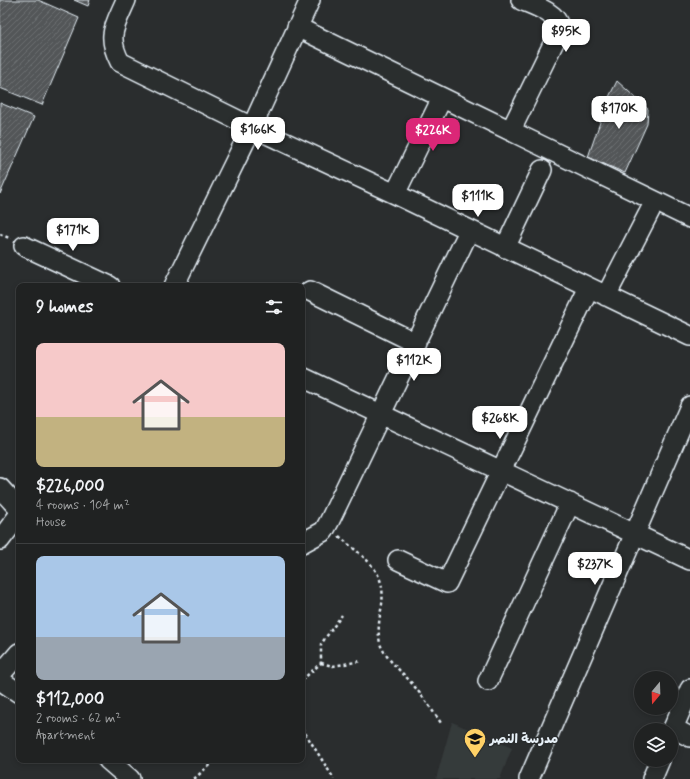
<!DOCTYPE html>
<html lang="en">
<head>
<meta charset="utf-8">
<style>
	body { margin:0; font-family:Mynerve,"Playpen Sans Arabic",sans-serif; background:#2d2f2f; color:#f1f3f6; height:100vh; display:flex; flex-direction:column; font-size:15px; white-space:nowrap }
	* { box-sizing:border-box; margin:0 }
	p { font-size:13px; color:#a2a4a5 }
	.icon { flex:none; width:22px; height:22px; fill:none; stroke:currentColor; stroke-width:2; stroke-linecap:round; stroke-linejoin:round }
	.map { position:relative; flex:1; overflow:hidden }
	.side { position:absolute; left:16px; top:283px; width:289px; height:480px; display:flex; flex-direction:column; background:#202222; border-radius:8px; box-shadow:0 2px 6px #0003,0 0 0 1px #3d3f40 }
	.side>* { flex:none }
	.needle { width:26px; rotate:199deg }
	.controls { position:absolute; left:634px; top:671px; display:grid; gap:8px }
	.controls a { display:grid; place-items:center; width:44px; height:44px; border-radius:50%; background:#202222; box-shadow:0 2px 6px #0003,0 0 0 1px #3d3f40; font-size:20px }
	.price { position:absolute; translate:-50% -34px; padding:0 9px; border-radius:8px; background:#fff; color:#222; font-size:13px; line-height:26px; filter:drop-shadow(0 1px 2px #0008) }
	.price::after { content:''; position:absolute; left:50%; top:24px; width:12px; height:9px; margin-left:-6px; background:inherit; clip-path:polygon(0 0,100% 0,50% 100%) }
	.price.selected { background:#db2777; color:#fff }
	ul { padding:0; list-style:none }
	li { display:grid; align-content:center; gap:8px; height:212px; padding:0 20px }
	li+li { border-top:1px solid #3d3f40 }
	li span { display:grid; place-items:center; height:124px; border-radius:8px; color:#555 }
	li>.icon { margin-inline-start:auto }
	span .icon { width:72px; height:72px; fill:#fffc; stroke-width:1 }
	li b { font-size:17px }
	h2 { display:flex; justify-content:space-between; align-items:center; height:48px; padding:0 20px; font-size:17px }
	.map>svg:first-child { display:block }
</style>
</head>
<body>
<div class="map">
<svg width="690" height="779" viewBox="0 0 690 779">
	<defs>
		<pattern id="building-hatch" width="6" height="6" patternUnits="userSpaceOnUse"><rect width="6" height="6" fill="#535759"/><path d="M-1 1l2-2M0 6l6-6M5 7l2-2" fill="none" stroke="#6c7072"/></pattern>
	</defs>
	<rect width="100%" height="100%" fill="#2a2d2e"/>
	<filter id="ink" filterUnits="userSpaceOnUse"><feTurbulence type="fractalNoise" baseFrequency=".025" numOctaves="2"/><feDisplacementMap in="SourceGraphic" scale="8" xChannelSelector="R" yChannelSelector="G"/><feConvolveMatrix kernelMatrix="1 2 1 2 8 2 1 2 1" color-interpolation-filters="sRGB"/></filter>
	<g filter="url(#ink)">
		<path fill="#363a3b" d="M452,722L512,748L500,779H436Z"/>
		<path fill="url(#building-hatch)" stroke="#e8f1f8" d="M0,0H38L79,18L42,105L0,88Z
			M74,0H90L88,6Z
			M617,81L648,109L647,124L625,173L588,157L608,99Z
			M0,103L34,117L0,194Z"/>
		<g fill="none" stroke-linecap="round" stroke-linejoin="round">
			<g stroke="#e8f1f8" stroke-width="22">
				<path id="minor" d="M126,0C115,26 106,35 120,62L252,127L395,194L690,336
					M297,27L690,218
					M511,130L557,36C557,33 559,29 559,27C557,12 532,5 521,0
					M395,194L442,98
					M24,246L110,286
					M505,248L542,170
					M174,286L252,127L310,0
					M310,291L416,343
					M606,296L655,201
					M302,377L690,560
					M0,488L19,509
					M0,540L19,515
					M302,543L324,531L330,520L469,231
					M398,560L447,583L589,288
					M0,675L19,653
					M0,680L19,693
					M488,681L570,503
					M673,728L690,737
					M671,733L690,689
					M108,760L130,779
					M529,779L690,406
					M652,779L660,760"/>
			</g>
			<path stroke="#e8f1f8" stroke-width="2.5" stroke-dasharray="3 3" stroke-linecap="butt" d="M0,234L11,239
				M339,536C364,559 389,569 381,610C379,620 377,635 381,646C388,662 403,672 414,686C424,698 432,710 441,723
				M321,663L333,666L361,661
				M302,680L321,663V644L342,615
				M302,728L334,779
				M194,779L215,760"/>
			<use href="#minor" stroke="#2a2d2e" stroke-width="19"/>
		</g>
	</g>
	<defs>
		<g id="school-pin" transform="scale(1.15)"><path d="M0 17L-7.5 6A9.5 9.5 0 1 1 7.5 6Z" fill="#ffd166" stroke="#2a2d2e"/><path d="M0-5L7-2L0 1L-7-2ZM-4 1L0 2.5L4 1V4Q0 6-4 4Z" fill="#111"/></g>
	</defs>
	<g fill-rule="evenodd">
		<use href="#school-pin" x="475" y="739"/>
	</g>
	<g text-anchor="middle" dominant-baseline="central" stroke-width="3" stroke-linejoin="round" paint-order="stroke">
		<g font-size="13" font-weight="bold" fill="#e8f1f8" stroke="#2a2d2e" text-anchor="start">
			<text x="490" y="739">مدرسة النصر</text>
		</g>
	</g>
</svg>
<div class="controls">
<a><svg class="needle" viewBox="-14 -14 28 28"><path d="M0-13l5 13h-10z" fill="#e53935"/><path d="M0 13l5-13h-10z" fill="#a2a4a5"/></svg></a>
<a><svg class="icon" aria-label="layers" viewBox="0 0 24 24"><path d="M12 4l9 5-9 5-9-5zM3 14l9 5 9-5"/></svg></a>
</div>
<b class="price" style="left:566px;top:53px">$95K</b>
<b class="price" style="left:619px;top:130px">$170K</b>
<b class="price" style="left:258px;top:151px">$166K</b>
<b class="price selected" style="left:433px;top:152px">$226K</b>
<b class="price" style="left:478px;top:218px">$111K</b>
<b class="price" style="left:73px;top:252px">$171K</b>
<b class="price" style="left:414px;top:382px">$112K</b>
<b class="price" style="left:500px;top:440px">$268K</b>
<b class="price" style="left:595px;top:586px">$237K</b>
<section class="side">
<h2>9 homes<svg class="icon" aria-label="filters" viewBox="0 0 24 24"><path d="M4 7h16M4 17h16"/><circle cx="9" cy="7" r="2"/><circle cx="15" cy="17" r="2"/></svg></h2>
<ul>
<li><span style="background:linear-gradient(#f6c9c9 60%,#c2b280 0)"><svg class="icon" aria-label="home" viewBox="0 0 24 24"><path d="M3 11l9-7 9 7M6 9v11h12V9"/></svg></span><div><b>$226,000</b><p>4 rooms · 104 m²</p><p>House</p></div></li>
<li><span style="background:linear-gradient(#a9c7e8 65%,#9aa5b1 0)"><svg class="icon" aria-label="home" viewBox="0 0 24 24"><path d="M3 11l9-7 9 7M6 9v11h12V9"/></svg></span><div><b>$112,000</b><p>2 rooms · 62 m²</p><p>Apartment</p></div></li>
</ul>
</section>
</div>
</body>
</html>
